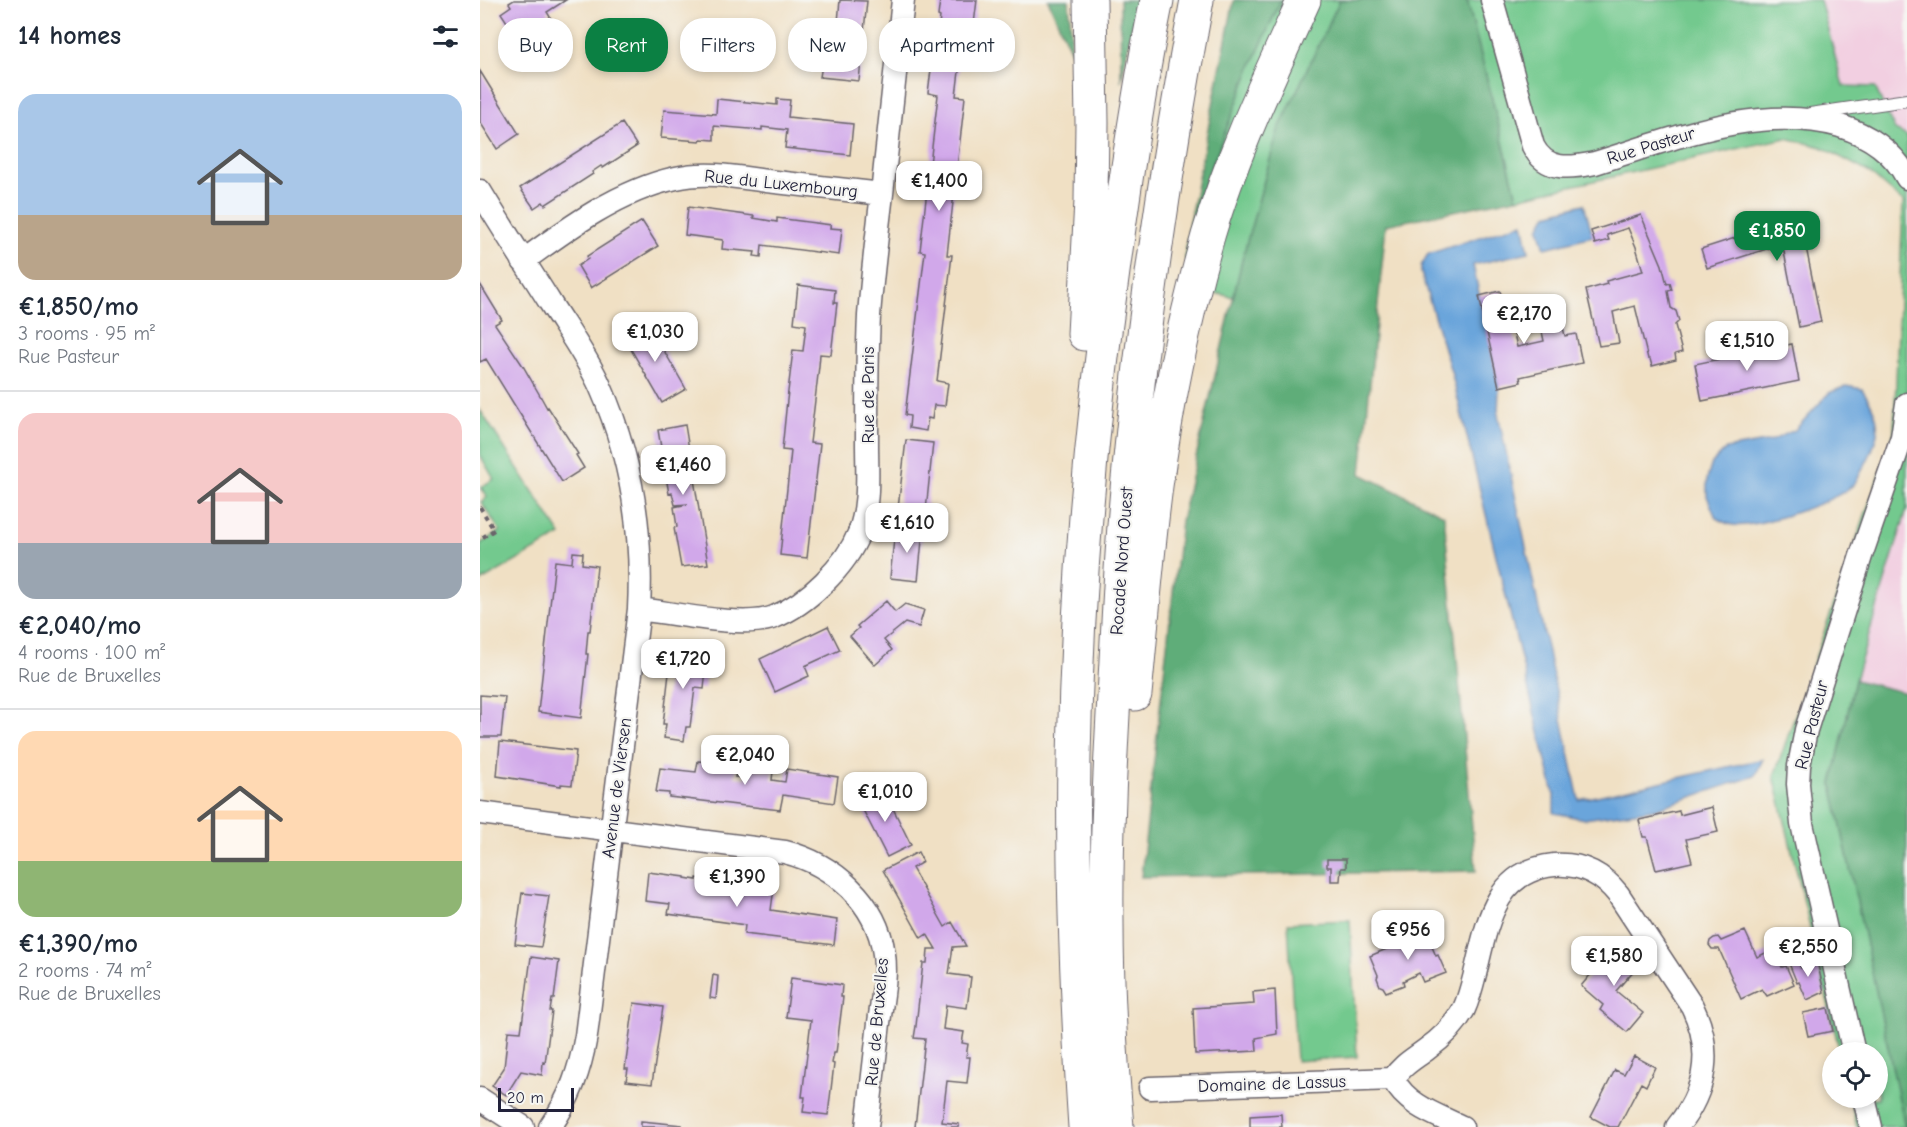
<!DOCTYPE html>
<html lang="en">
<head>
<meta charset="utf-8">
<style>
	body { margin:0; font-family:"Comic Neue",sans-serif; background:#f6f6f7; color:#1f2937; height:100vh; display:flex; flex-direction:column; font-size:22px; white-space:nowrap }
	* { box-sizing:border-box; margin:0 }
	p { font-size:20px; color:#747a83 }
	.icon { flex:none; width:33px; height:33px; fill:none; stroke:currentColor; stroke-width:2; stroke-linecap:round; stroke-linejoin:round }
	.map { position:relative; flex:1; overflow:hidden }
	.panel { display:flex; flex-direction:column; background:#fff; width:480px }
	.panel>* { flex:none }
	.top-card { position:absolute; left:18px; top:18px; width:570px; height:54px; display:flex; gap:12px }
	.tools { position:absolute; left:1342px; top:1042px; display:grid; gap:12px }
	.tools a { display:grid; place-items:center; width:66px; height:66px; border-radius:50%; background:#fff; box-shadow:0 3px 9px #0003; font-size:30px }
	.scale { position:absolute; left:18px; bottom:15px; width:76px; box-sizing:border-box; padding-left:6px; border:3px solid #22223b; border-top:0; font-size:16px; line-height:21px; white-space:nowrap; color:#22223b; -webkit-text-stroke:4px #f6f6f2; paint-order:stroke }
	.price { position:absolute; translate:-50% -51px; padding:0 14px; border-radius:12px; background:#fff; color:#222; font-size:20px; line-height:39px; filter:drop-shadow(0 2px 3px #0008) }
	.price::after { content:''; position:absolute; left:50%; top:36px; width:18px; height:14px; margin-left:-9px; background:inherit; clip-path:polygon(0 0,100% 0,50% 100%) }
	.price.on { background:#0b8043; color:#fff }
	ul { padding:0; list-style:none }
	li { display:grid; align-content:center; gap:12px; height:318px; padding:0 18px }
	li+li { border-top:2px solid #e0e1e3 }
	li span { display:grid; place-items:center; height:186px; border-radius:18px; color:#555 }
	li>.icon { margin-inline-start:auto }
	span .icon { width:108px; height:108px; fill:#fffc; stroke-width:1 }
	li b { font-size:26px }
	h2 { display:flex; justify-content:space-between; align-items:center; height:72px; padding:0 18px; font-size:26px }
	.pill { padding:0 21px; border-radius:24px; background:#fff; box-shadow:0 3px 9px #0003; font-size:21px; line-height:54px }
	.pill.on { background:#0b8043; color:#fff }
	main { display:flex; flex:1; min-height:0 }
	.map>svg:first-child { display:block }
</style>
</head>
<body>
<main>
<section class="panel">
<h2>14 homes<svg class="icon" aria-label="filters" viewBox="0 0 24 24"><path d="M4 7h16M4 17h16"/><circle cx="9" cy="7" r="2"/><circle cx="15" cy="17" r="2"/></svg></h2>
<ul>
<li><span style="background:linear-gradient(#a9c7e8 65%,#b9a48a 0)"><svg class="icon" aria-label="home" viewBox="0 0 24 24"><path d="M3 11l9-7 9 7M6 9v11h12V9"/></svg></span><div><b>€1,850/mo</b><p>3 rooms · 95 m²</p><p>Rue Pasteur</p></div></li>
<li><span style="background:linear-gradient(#f6c9c9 70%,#9aa5b1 0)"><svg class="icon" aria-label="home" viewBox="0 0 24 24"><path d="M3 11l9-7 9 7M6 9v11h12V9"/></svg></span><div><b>€2,040/mo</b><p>4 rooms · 100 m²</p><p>Rue de Bruxelles</p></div></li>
<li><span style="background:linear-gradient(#ffd9b3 70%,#8fb573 0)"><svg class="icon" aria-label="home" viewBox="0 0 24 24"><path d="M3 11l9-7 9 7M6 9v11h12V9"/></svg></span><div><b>€1,390/mo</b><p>2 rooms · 74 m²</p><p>Rue de Bruxelles</p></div></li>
</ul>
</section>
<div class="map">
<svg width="1427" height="1127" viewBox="0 0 1427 1127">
	<rect width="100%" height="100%" fill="#f6f6f2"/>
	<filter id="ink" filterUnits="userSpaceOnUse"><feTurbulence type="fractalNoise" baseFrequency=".0167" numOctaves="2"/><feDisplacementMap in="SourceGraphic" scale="12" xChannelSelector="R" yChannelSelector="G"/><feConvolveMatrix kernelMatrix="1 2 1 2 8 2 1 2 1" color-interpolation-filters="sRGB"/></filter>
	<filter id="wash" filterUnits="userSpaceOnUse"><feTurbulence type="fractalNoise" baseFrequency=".008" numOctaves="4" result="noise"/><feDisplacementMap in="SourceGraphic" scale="24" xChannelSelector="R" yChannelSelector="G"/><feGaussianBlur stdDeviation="1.35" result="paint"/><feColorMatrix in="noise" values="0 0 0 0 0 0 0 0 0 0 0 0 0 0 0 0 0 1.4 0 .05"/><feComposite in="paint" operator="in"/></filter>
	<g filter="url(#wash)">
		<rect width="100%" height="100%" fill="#f0e0c4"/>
		<path fill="#f2cfe1" d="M1340,0H1427V136L1415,130L1395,87L1363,86Z
			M1427,509V693L1375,680Z"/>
		<path fill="#73c98e" stroke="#4a7664" stroke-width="1.5" d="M801,0H860L798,131L763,256L754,297L734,293L705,259L709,223L771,67Z
			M987,0H1340L1363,86L1395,87L1415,130L1427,136V509L1375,680L1352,784L1425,1127H1377L1370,1098H1398V1053H1360L1294,776L1414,432L1423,202L1390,173L1342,147L1306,138L1037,198Z
			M0,410L81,535L0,582V544L20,531L1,502L7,497L1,487L14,479L0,455Z
			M870,920L877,1057L816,1061L808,923Z"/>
		<path fill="#5ead79" stroke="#40685a" stroke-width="1.5" d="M568,0H589L592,54Z
			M640,0H658L641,81Z
			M754,0H801L771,67L709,223Z
			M860,0H987L1037,198L906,225L881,474L964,515L996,871L661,877L701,521L763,256L798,131Z
			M1375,680L1427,693V1127H1425L1352,784Z"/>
		<path fill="#6ba5db" stroke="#46648b" stroke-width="1.5" d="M1104,204L1113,236L1065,248L1059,228L1067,214Z
			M1043,223L1049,252L993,265L1019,387L1018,414L1099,800L1283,759L1275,776L1175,809L1104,819L1074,813V794L972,375L941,273V266L948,254Z
			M1366,386L1382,389C1402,419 1402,433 1385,465C1381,471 1378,480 1373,485C1358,501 1275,529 1253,525C1247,524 1241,521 1236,518L1227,496V479L1232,463L1246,449L1291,441L1315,430L1349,393Z"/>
		<g id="blocks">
			<path fill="#d1a8ea" d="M34,0H86L67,12L75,25L53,39L60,50L50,57L21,13L31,6L29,3Z
				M360,0L387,1L379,81L340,77L342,65L354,66Z
				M460,0H497L493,32L484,31L476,96L485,97L467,255H472L457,381L468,383L465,406L454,405L452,419L448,418L446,431L429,428L430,416L425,415L445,252L440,251L458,95L448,93L455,39L457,40L460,17L458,16Z
				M0,71L39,134L17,149L0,122Z
				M237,99L297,105V99L310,100L308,117L373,124L370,155L305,148L307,130L282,127V130L234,126V140L221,139L220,141L181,138L184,110L236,114Z
				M142,123L157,146L123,168L121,166L112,172L113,174L65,205L63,202L54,208L40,188Z
				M208,207L274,216L273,218L297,222V218L351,225L350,228L362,229L359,255L282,245L281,257L274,256L275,252L242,249L243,240L205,235Z
				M1161,215L1182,265L1187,284L1190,283L1192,290L1188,291L1191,308L1196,311L1199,321L1195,325L1202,352L1195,354L1196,360L1172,366L1170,359H1168L1155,306L1133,312L1139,343L1119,346L1106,290L1127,284L1126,281L1163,271L1156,247L1148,228L1127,235L1129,240L1115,244L1111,231Z
				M1320,217L1341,322L1319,327L1303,247L1299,245L1227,268L1221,249Z
				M162,221L178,246L111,288L98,266L108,259L107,256Z
				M0,284L22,320L15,324L43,366L62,399L67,408L68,407L98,454L96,455L104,468L82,482L6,359L0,362Z
				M318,285L355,290L354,303H357L351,355L340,354L339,366L330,443L340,444L327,558L300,555L311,451L302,450L307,400L313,350L323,351L326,325L314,323Z
				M1020,291L1025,307H1028L1037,347L1064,341L1061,327L1069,325L1070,329L1076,328L1075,324L1082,323L1085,336L1096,334L1102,363L1040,377L1041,382L1019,387L999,296Z
				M167,321L206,389L182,403L149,346L152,344L146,334Z
				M1312,344L1319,381L1222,401L1215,364Z
				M205,425L228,564L201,567L194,528L197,527L194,507L208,504L195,505L192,493L189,494L178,430Z
				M426,440L453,443L445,520L417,517Z
				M418,527L443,530L438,581L410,578L414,539H417Z
				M93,552L103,553L102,564L117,566L110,631H108L106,654H108L101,718L58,712L75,561L92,563Z
				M406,601L415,612L425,604L444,610L439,627L425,623L404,640L412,650L395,665L370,636L379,628L377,626Z
				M348,626L360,650L325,666L329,676L295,692L280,659Z
				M192,648L228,651L224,689L215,688L210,727H206L204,741L184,738L186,724H183Z
				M0,695L25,697L21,737H0Z
				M20,742L96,751L92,785L81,784V786L17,776Z
				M218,761L257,765L255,777L266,778L268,768L293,771L292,780L305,782L307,769L358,777L354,803L303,795L300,810L189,797V793L176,792L180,768L216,772Z
				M403,788L431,845L407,857L380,804Z
				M1232,807L1238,832L1206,839L1212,862L1176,870L1167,837H1163L1159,820L1199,811L1200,815Z
				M438,852L443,862L432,868L465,927L472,922L486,946L473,947L469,974L491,977L487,1008L466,1005L463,1029L484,1032L482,1043L488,1044L486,1057H490L487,1083L467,1081L462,1122L479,1124V1127H435L445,1039L434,1038L436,1026L443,963H447L448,949H456L447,934L441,938L403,870Z
				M847,859H866V868H861L860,881H851V867H847Z
				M168,872L205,877V878L217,880V878L294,888L291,910L357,920L354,945L264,934L265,925L188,914L190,904L165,901Z
				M42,893L69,896L61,947L35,944Z
				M946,926L952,941L950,942L956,956L958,955L966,973L943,982L939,973L923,981L924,985L906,992L903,987L900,986L897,978L898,975L890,956L930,939L928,933Z
				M1265,931L1277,957L1294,949L1302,967L1306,966L1314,984L1287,996L1282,989L1261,999L1239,949H1232L1229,945L1230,941L1234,938L1238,937L1241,941Z
				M1137,943L1161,962L1136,991L1163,1013L1147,1032L1120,1010L1123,1005L1101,986Z
				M51,957L79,961L74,999H72L70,1011H72L65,1063L63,1062L62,1075L41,1071L26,1095L12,1086L24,1068L28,1031L41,1032Z
				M1316,958L1321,968L1337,961L1344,992L1327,1000L1319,982L1317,983L1308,961Z
				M233,975L238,976L236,999L230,998Z
				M311,978L362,985L361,997H363L356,1053H354L352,1063L354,1064L348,1115L323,1112L325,1097H322L331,1020L306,1017Z
				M795,990L797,1034L776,1038L777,1051L715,1054L713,1008L774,1004L773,992Z
				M154,1003L183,1007L172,1084L146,1081L148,1069H145Z
				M1348,1008L1353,1031L1328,1036L1323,1013Z
				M1154,1056L1175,1067L1166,1086L1161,1083L1138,1127H1130L1111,1117L1135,1070L1144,1074Z
				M801,1114L802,1127H770V1116Z
				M161,1121L202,1125V1127H161Z"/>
		</g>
	</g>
	<g filter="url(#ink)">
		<use href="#blocks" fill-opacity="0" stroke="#6a646b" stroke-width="1.5"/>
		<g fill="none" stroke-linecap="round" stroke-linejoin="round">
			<g stroke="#6a646b" stroke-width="14">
				<path id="lane" d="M1330,114L1427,100"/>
			</g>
			<g stroke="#6a646b" stroke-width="25">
				<path id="street" d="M1012,0L1053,146C1066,172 1091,168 1115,163C1193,139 1279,103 1360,126C1389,135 1413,151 1427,178
					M0,191C23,229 47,266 71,304C88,331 107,357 120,386C151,456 163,533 159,609L106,1036C100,1070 90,1098 70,1127
					M43,261C88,228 140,190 196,178C226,171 257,177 287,181C325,185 364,190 402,194
					M159,609C193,613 265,629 294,617C327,604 366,566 379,533C390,504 387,473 387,443C387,401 387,358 389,316C392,275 397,235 402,194C409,129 416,65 423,0
					M0,813L305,852C353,864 397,902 404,954C407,977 402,1000 399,1023C395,1057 391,1092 387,1127
					M1374,1053L1322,824L1318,784L1319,766L1326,730L1381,556L1422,437L1427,404
					M913,1079C922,1065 934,1059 947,1049C961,1039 975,1025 984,1009C989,998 992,986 995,974C1007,925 1014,871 1074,865C1101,863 1122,874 1138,894L1212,1006C1233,1049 1227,1090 1197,1127
					M913,1079C927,1106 957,1115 982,1127
					M670,1088L913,1079
					M1384,1098L1391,1127
					M0,1099L43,1127"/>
			</g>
			<g stroke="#6a646b" stroke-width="35">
				<path id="highway" d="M604,334L611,201L612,123L610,0
					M655,694C662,625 667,555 676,486C687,402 705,318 728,236C752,155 789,77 824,0
					M605,1127C597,1004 592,881 594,757C597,592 611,427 634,264C646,176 659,87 677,0
					M637,1127C631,1059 627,991 627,922C626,835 631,748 636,661C639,600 642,539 648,479C663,318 687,159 717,0"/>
			</g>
			<path stroke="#6a646b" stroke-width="4" stroke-dasharray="4.5 4.5" stroke-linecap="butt" d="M0,507L14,530L0,539"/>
			<use href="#lane" stroke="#fff" stroke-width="12"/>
			<use href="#street" stroke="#fff" stroke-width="22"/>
			<use href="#highway" stroke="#fff" stroke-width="33"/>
		</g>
	</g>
	<g text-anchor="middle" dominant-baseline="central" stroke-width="4.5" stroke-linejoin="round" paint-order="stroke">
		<g font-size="18" fill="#22223b" stroke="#f6f6f2">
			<text transform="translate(1171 146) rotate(-17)">Rue Pasteur</text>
			<text transform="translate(301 184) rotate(6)">Rue du Luxembourg</text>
			<text transform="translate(388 395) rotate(-90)">Rue de Paris</text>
			<text transform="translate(642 561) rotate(-86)">Rocade Nord Ouest</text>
			<text transform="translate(1332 725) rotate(-76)">Rue Pasteur</text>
			<text transform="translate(137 788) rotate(-83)">Avenue de Viersen</text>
			<text transform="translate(397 1022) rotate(-85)">Rue de Bruxelles</text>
			<text transform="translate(792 1084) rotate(-2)">Domaine de Lassus</text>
		</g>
	</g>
</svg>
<div class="tools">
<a><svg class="icon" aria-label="locate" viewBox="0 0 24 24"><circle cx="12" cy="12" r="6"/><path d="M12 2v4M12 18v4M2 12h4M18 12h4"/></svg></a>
</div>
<div class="scale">20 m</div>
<b class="price" style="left:459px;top:212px">€1,400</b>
<b class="price on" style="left:1297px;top:262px">€1,850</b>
<b class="price" style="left:1044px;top:345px">€2,170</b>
<b class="price" style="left:175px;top:363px">€1,030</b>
<b class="price" style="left:1267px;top:372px">€1,510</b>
<b class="price" style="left:203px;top:496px">€1,460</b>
<b class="price" style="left:427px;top:554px">€1,610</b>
<b class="price" style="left:203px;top:690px">€1,720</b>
<b class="price" style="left:265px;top:786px">€2,040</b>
<b class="price" style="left:405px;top:823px">€1,010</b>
<b class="price" style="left:257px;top:908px">€1,390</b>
<b class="price" style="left:928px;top:961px">€956</b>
<b class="price" style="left:1328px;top:978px">€2,550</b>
<b class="price" style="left:1134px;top:987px">€1,580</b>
<div class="top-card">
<a class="pill">Buy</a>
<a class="pill on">Rent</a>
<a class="pill">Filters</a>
<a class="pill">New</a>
<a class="pill">Apartment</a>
</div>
</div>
</main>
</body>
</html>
